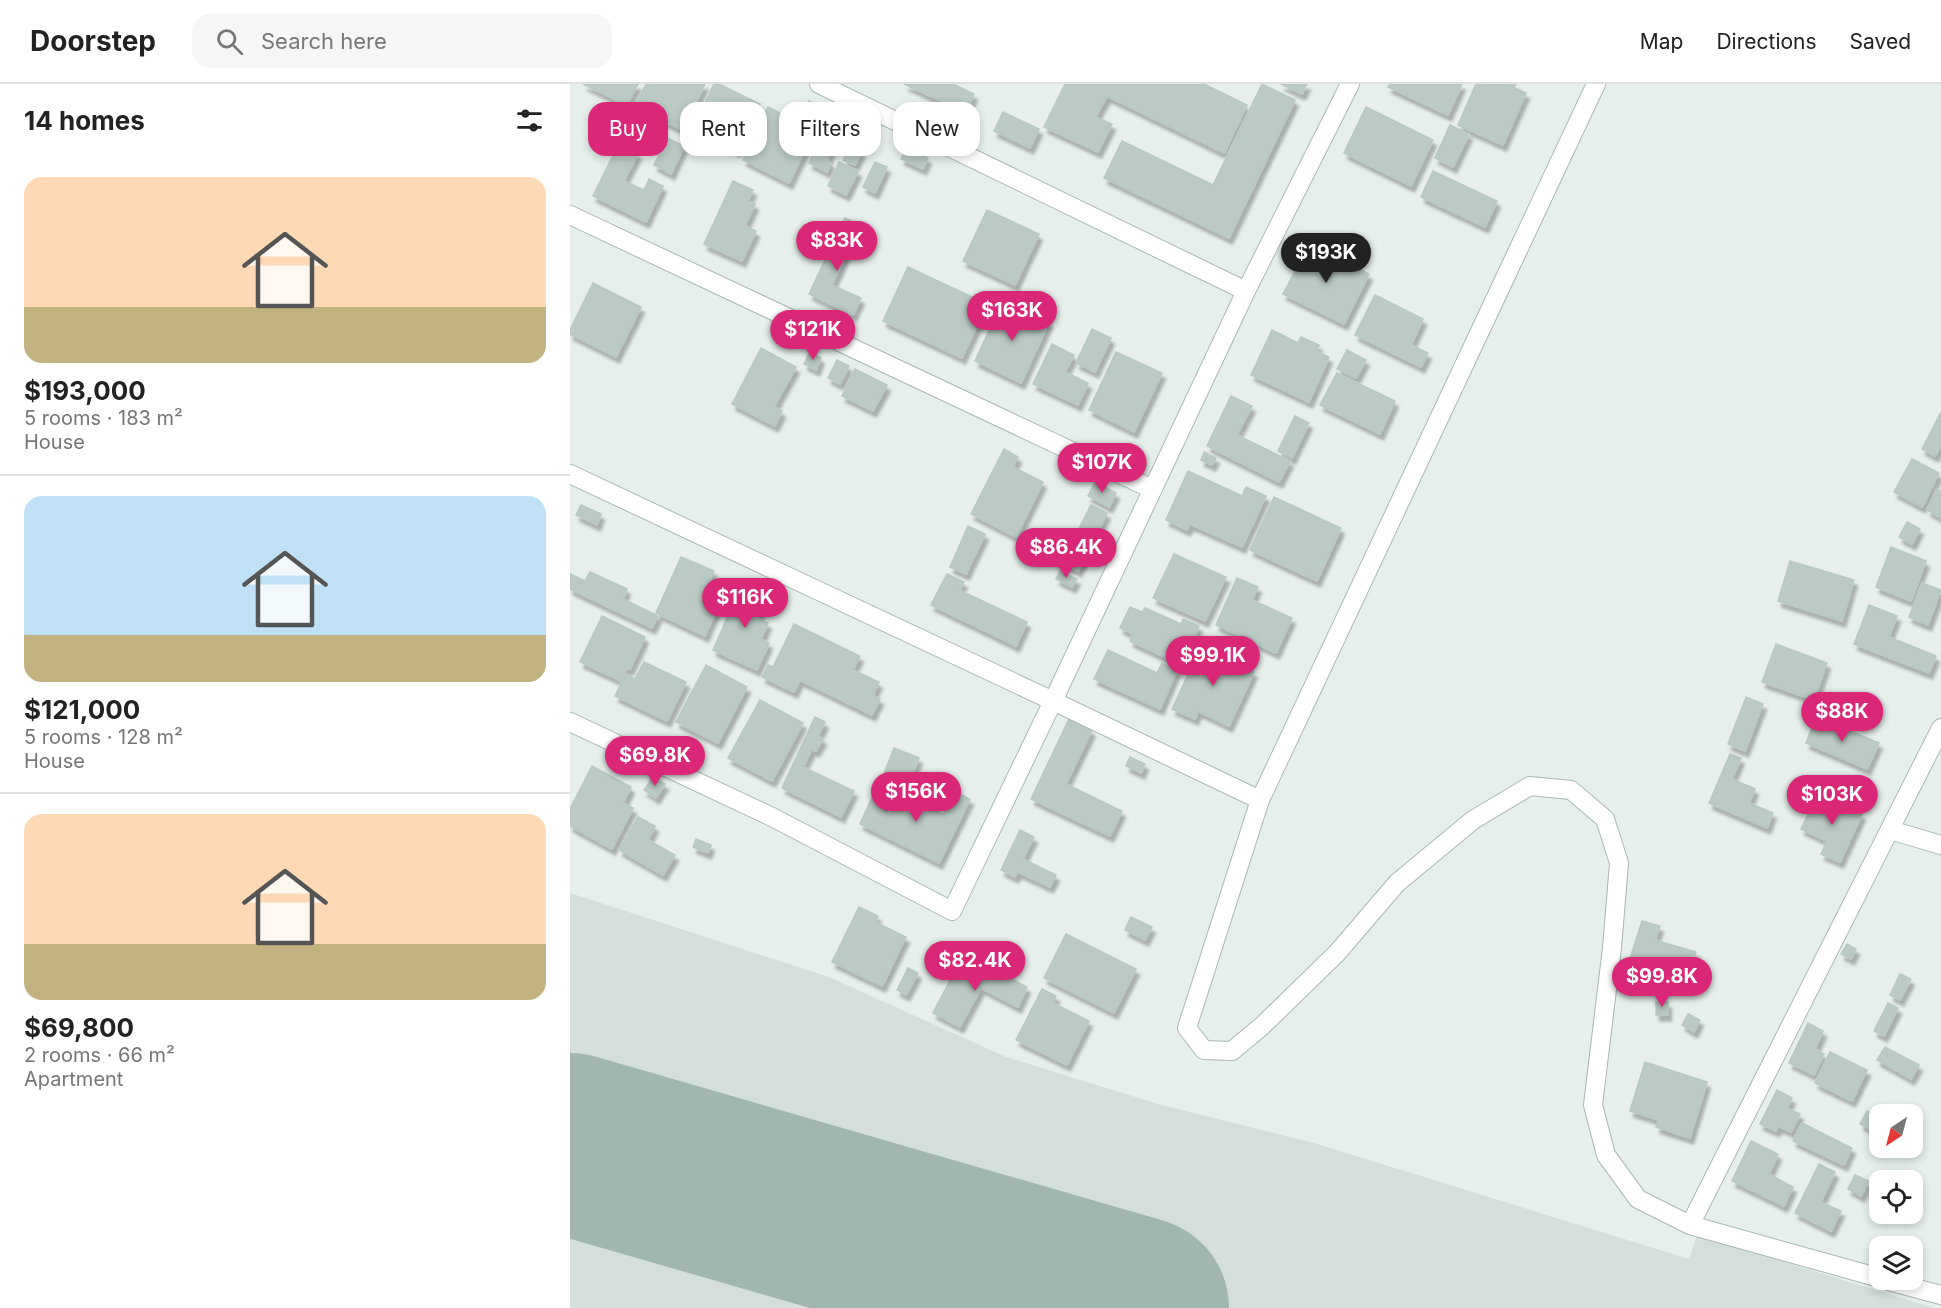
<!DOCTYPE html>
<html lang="en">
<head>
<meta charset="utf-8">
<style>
	body { margin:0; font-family:Inter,sans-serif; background:#f6f6f6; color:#222; height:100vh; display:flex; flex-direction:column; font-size:22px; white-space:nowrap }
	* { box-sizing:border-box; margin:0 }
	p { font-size:20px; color:#767676 }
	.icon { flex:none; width:33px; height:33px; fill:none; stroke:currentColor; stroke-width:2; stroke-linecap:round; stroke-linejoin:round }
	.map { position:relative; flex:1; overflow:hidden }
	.details { display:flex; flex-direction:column; background:#fff; width:570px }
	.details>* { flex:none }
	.top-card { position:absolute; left:18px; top:18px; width:570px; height:54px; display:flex; gap:12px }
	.needle { width:39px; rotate:216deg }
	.buttons { position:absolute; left:1299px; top:1020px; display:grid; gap:12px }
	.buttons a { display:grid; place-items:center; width:54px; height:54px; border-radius:12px; background:#fff; box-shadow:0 3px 9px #0003; font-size:30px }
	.price { position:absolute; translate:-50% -51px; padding:0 14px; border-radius:21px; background:#db2777; color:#fff; font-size:20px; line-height:39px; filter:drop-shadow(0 2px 3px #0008) }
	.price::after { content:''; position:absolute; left:50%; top:36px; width:18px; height:14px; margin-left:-9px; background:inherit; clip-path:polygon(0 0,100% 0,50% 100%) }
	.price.active { background:#222; color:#fff }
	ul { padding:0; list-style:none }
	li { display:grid; align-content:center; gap:12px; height:318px; padding:0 24px }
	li+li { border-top:2px solid #e0e0e0 }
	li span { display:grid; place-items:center; height:186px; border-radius:18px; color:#555 }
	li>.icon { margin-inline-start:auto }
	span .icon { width:108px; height:108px; fill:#fffc; stroke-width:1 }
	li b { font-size:26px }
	h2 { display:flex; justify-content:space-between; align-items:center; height:72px; padding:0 24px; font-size:26px }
	.pill { padding:0 21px; border-radius:18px; background:#fff; box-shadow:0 3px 9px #0003; font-size:21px; line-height:54px }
	.pill.active { background:#db2777; color:#fff }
	header { display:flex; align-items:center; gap:36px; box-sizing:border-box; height:84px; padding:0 30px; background:#fff; border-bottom:2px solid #e0e0e0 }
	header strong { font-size:28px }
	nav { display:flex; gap:33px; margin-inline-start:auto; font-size:21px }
	.search { width:420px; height:54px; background:#f6f6f6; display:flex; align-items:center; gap:15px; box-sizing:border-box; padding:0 21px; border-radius:18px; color:#767676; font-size:22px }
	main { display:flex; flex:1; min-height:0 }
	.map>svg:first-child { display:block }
</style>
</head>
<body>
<header>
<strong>Doorstep</strong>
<div class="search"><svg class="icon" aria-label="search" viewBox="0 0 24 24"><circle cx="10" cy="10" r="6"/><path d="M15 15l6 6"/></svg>Search here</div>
<nav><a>Map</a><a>Directions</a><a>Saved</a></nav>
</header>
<main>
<section class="details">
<h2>14 homes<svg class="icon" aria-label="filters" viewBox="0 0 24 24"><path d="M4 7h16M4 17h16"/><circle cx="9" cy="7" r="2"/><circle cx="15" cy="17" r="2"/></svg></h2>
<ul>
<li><span style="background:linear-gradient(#ffd9b3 70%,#c2b280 0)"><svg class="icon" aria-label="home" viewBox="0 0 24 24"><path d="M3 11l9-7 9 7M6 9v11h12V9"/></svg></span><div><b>$193,000</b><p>5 rooms · 183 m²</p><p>House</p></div></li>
<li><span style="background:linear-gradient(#bfe0f5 75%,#c2b280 0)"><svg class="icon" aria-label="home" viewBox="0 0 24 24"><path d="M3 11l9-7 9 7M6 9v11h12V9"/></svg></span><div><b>$121,000</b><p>5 rooms · 128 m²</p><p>House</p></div></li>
<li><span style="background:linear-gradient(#ffd9b3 70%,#c2b280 0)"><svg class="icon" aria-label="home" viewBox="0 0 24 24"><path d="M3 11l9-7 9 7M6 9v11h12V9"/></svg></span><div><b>$69,800</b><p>2 rooms · 66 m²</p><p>Apartment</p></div></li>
</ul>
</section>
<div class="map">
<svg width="1371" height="1224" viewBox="0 0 1371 1224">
	<defs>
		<filter id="shadow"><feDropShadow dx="3.5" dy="6" stdDeviation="1.5" flood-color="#0004"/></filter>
	</defs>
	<rect width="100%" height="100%" fill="#e6efeb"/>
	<path fill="#d4dfda" d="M0,809L259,893L436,973L588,1020L744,1059L1119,1175L1127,1151L1364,1224H0Z"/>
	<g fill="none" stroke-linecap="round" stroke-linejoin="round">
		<path stroke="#a2b6b0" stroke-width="182" d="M0,1060L568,1224"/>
	</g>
	<path fill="#bbcac4" stroke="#b8c9c2" stroke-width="1.5" filter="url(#shadow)" d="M13,0H68L57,21Z
		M76,0H135L112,46L65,23Z
		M144,0H149L190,20L167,67L122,45Z
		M334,0H383L404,10L396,28Z
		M495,0H634L677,21L654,69L537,12L526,33L542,40L528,68L474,43Z
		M692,0L725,16L659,154L534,94L552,57L643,101Z
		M711,0H737L732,10Z
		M820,0H892L878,31L818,3Z
		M906,0H946L944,4L956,9L933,61L888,41Z
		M239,17L254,26L246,38L232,30Z
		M198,23L245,46L219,99L173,76Z
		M796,23L863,56L841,102L774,69Z
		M433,28L469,45L460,64L424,47Z
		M259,32L278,41L270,57L251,48Z
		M58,35L114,62L101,90L84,81L91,67L52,49Z
		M880,41L899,50L883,83L865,74Z
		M283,44L295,49L291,59L279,53Z
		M49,59L68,69L54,97L74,106L79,95L93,102L76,138L23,112Z
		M256,62L262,65L257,76L261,79L257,88L239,79L243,70L250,73Z
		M280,62L292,67L285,81L273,76Z
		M336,64L358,74L353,85L331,75Z
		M269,78L288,87L276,111L258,102Z
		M305,78L317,83L305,109L293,103Z
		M863,87L927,117L915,143L851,113Z
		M163,97L183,106L178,117L185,120L175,142L186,147L172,177L134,160Z
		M417,126L469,150L445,201L393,177Z
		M275,134L290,141L262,201L291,214L283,231L239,210Z
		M739,160L799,190L774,240L713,210Z
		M338,183L417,220L392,274L313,237Z
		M23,199L71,223L46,273L0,250V246Z
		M805,211L853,235L841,261L858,269L851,283L785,251Z
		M433,217L479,238L451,299L405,277Z
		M522,245L541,254L525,288L506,279Z
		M702,246L728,259L731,253L749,261L746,267L759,273L739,318L681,291Z
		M482,260L504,271L495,288L518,299L508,321L463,300Z
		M191,264L226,283L204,323L212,327L205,342L162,320Z
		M777,266L796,276L786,294L767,285Z
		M240,268L251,274L246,286L234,280Z
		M546,268L592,289L564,348L519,326Z
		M267,276L279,282L270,300L258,294Z
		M285,285L317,301L303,327L272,312Z
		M767,289L825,317L810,350L750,321Z
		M661,312L682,322L667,351L720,377L709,398L637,362Z
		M1371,328V360L1365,372L1352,365Z
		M725,332L739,339L722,374L708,367Z
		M434,365L448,373L443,383L473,398L446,453L401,430Z
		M634,368L646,374L642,381L631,376Z
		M1342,375L1369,389L1352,423L1324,408Z
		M618,387L672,412L676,403L696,412L672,463L620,440L617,446L596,436Z
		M525,398L546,409L539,423L518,412Z
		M1367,405L1371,407V434L1357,426Z
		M704,413L771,444L747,497L680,466Z
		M11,421L31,430L27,441L6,431Z
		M521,421L537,429L508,487L453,460L461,445L499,464Z
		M1337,438L1350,445L1342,460L1329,453Z
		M398,442L415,450L396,490L380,483Z
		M1321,463L1356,477L1341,517L1306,503Z
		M604,470L656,493L635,537L583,514Z
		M111,473L144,487L130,519L146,527L135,552L86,529Z
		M1220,477L1284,496L1272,537L1208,517Z
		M490,487L507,495L502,503L486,495Z
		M20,488L57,505L53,515L88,532L82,544L0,505V490L15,497Z
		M377,490L394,498L389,506L457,538L446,562L361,521Z
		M667,494L688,503L682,516L722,534L706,569L646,541Z
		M1352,499L1371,506L1358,541L1339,533Z
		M172,500L198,512L188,534L198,539L191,555L199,559L187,586L143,566Z
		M1299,521L1327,532L1319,553L1366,572L1359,589L1284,560Z
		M560,523L572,528L575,524L611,540L613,535L629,542L612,581L560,557L563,550L550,544Z
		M32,532L75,553L60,585L57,584L51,597L10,578Z
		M224,540L290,572L283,586L309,598L303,611L310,615L302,631L230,596L224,608L192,593L198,581L203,583Z
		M633,558L653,567L650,573L684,588L659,642L628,627L625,635L602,625Z
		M1206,560L1257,579L1244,616L1192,598Z
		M538,566L587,589L592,579L607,586L590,625L524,595Z
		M74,578L116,598L97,637L45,612L56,590L65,595Z
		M136,581L177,603L148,659L106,638Z
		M1176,613L1193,620L1175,667L1158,660Z
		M190,616L233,639L202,697L158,674Z
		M245,633L255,638L248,652L253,655L246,667L242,665L233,683L284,707L271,733L212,704Z
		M1246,633L1309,659L1297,685L1236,659Z
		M499,635L522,646L496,700L552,727L540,752L461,715Z
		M324,664L349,674L342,692L331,688L323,707L309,702Z
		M1160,670L1171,674L1162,695L1185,705L1179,719L1203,729L1197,744L1139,719Z
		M560,673L575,680L571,689L556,682Z
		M22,682L61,703L53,719L63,724L42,765L0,742V725Z
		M83,693L95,700L86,714L74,706Z
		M305,707L319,714L312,727L319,731L331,709L373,730L384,707L400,715L369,779L290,740Z
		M1248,710L1292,730L1270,778L1251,770L1257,757L1231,745Z
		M68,733L85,742L78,756L105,771L93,791L49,766Z
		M450,746L464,753L453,775L486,791L480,803L448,788L445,793L431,786Z
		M126,755L141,761L138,769L123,763Z
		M289,823L308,832L305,838L336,853L312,902L262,878Z
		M561,833L582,843L575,856L555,846Z
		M1072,837L1090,842L1085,856L1126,868L1116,902L1057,884Z
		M496,850L566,885L544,929L474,894Z
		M1277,860L1286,865L1281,875L1271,870Z
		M388,881L409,891L414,881L457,903L448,923L411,904L390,943L363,929Z
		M338,884L348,889L336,911L327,906Z
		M1330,890L1341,895L1330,916L1320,911Z
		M472,905L486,912L483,919L519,937L497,981L446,956Z
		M1086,918H1098V931H1086Z
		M1318,919L1328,924L1314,952L1304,947Z
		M1118,930L1130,936L1124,948L1112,941Z
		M1238,939L1253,947L1245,965L1254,970L1244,991L1219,979Z
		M1315,963L1349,981L1341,995L1307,976Z
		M1260,968L1297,986L1282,1017L1245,999Z
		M1075,978L1137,998L1120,1054L1086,1043L1089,1036L1060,1027Z
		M1207,1006L1222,1014L1217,1024L1230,1030L1221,1048L1208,1042L1206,1047L1190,1040Z
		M1297,1027L1310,1034V1050L1290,1040Z
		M1232,1039L1282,1064L1274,1081L1223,1057Z
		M1181,1057L1208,1070L1199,1090L1223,1103L1214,1122L1162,1097Z
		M1249,1080L1265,1088L1251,1118L1271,1127L1261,1147L1225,1129Z
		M1285,1091L1299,1097L1291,1112L1278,1105Z"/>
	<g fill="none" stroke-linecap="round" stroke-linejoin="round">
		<g stroke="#a8b8b2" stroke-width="20">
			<path id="minor" d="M249,0L676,207
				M1026,0L690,716L617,944L634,966L662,967L692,942L767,869L827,799L903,736L960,702L1001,706L1035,735L1049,779L1042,864L1023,1021L1036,1071L1068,1115L1120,1141L1310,1194
				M0,131L582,405
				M0,390L483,617L382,827L202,733L0,638
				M690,716L483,617L676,207L780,0
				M1320,746L1371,761
				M1120,1141L1371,644
				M1315,1196L1371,1211"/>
		</g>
		<use href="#minor" stroke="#fff" stroke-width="18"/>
	</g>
</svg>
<div class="buttons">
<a><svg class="needle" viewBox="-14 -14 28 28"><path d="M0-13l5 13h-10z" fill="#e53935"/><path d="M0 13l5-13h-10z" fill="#767676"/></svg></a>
<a><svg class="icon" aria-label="locate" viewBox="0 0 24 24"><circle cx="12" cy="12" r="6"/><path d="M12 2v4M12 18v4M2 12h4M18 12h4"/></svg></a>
<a><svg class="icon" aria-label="layers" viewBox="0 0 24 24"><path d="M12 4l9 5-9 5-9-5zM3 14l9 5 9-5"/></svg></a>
</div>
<b class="price" style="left:267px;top:188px">$83K</b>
<b class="price active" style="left:756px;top:200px">$193K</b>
<b class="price" style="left:442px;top:258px">$163K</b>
<b class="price" style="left:243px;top:277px">$121K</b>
<b class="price" style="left:532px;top:410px">$107K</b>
<b class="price" style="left:496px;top:495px">$86.4K</b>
<b class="price" style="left:175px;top:545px">$116K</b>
<b class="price" style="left:643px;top:603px">$99.1K</b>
<b class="price" style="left:1272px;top:659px">$88K</b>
<b class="price" style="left:85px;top:703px">$69.8K</b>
<b class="price" style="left:346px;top:739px">$156K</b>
<b class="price" style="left:1262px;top:742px">$103K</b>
<b class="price" style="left:405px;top:908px">$82.4K</b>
<b class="price" style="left:1092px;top:924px">$99.8K</b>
<div class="top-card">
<a class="pill active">Buy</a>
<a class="pill">Rent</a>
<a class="pill">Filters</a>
<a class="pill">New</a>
</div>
</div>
</main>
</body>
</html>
